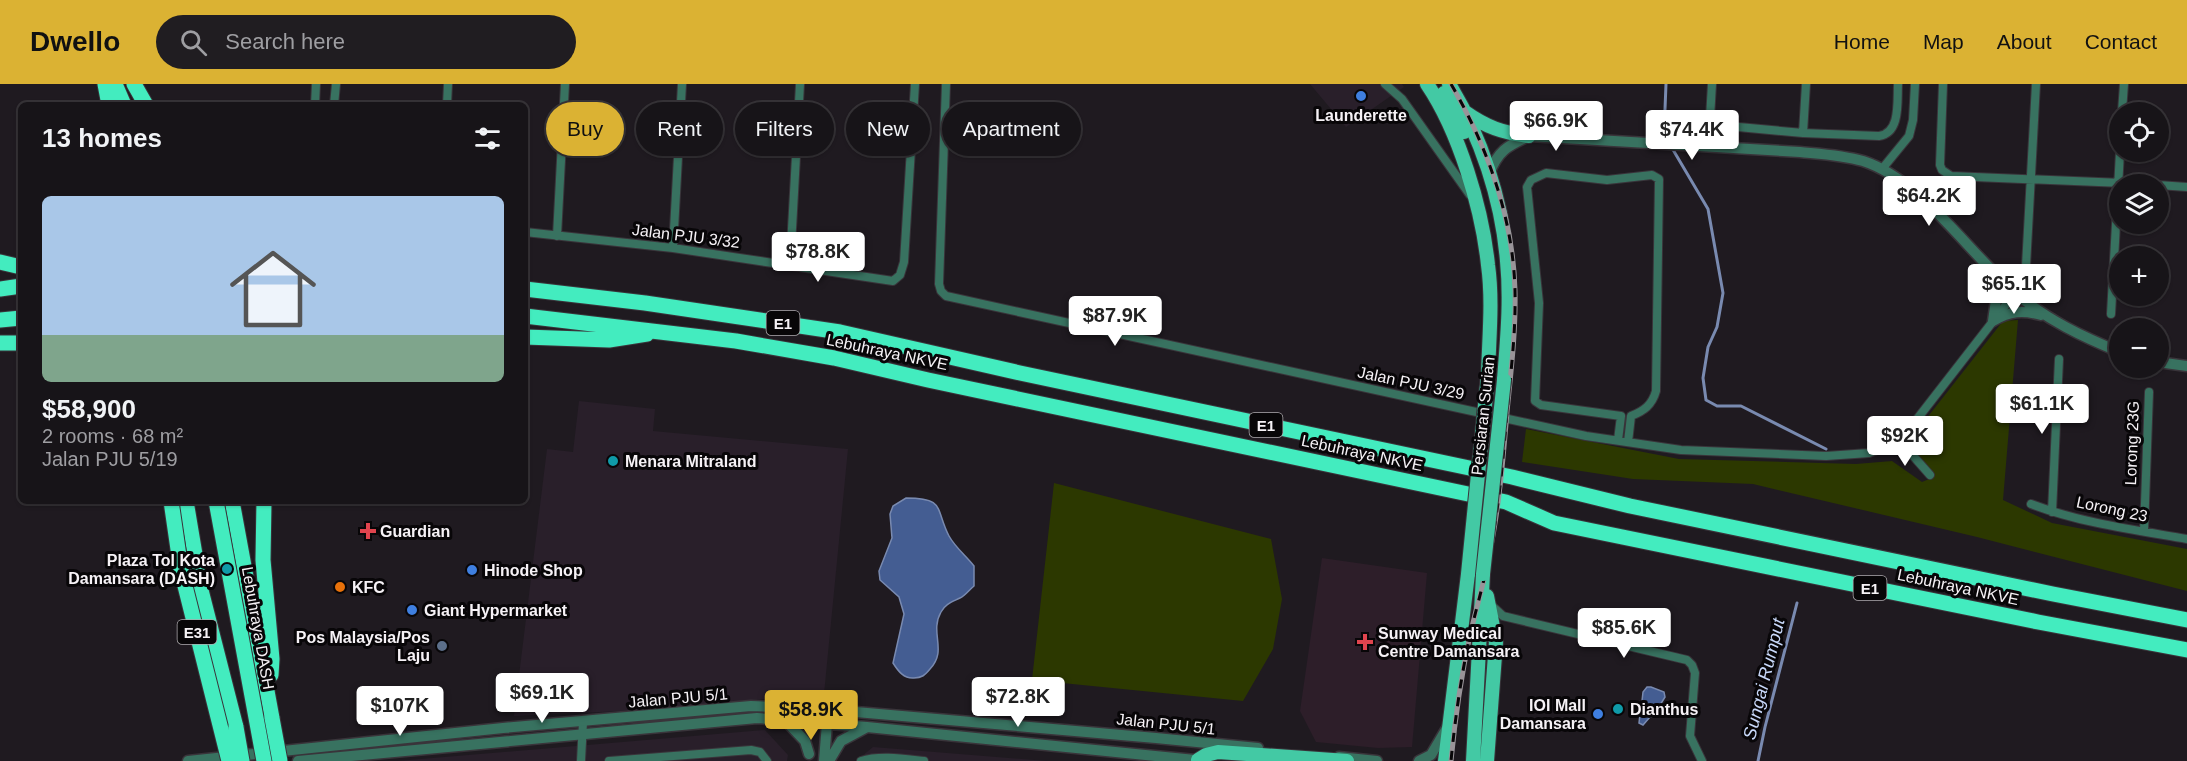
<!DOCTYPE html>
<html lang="en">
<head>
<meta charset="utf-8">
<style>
	body { margin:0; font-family:Helvetica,sans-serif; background:#201d21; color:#f1f3f6; height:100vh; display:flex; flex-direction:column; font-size:22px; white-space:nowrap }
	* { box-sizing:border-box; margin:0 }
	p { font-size:20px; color:#9e9ea2 }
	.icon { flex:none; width:33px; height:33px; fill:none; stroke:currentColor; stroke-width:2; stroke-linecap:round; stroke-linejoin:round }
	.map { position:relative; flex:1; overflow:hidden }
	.drawer { position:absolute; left:18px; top:18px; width:510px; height:402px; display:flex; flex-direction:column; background:#171418; border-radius:9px; box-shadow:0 2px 4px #0004,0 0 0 2px #363337 }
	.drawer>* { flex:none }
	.top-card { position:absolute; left:546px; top:18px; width:570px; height:54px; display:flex; gap:12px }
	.controls { position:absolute; left:2109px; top:18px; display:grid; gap:12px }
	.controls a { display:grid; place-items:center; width:60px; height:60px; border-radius:50%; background:#171418; box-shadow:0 2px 4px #0004,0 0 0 2px #363337; font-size:30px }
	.price { position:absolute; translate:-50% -51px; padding:0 14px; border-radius:6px; background:#fff; color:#222; font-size:20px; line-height:39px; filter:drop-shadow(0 2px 3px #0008) }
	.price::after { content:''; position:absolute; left:50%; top:36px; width:18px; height:14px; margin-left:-9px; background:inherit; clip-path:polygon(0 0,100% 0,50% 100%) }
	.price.active { background:#dbb233; color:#111 }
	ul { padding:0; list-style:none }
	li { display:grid; align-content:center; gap:12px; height:318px; padding:0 24px }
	li span { display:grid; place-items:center; height:186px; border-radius:9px; color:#555 }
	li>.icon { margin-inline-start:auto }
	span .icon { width:108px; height:108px; fill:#fffc; stroke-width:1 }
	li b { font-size:26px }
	h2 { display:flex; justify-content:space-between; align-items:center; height:72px; padding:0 24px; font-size:26px }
	.tag { padding:0 21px; border-radius:27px; background:#171418; box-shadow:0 2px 4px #0004,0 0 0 2px #363337; font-size:21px; line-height:54px }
	.tag.active { background:#dbb233; color:#111 }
	header { display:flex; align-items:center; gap:36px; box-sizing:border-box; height:84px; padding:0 30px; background:#dbb233; color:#111 }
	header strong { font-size:28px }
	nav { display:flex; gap:33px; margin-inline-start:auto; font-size:21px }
	.search { width:420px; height:54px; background:#201d21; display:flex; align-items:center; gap:15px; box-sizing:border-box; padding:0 21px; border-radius:33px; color:#9e9ea2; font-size:22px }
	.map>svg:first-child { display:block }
</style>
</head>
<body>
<header>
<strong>Dwello</strong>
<div class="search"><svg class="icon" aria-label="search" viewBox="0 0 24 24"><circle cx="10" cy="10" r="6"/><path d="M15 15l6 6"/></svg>Search here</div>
<nav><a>Home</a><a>Map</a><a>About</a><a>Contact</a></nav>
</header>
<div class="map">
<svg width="2187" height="677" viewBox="0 0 2187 677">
	<rect width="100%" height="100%" fill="#1f1a20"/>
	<path fill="#291f2a" d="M1310,0H1402L1404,3L1346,43Z
		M579,317L655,325L653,347L848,365L824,610L622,627L514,632L547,365L573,368Z
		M765,646L788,671L787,677H397Z
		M873,663L1047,677H856Z"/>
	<path fill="#2d1e29" d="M1322,474L1427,489L1412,663L1378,664L1316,658L1300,627Z"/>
	<path fill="#2c3800" d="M2018,236L2003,416L2052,439L2187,465V507L1977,453L1753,400L1633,395L1522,378L1526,345L1679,375L1856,380L1892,377L1922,398L1934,393L1908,358L2003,237Z
		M1054,399L1271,455L1282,515L1273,565L1243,617L1032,596Z"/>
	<path fill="#445d92" stroke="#798ab0" stroke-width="1.5" d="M906,414C946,414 935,425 949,452C955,463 966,472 974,482V502C969,506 965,512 960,514C952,518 945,520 941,528C929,549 948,566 930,585C925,591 922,594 914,594C904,595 898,587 893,579L904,530L899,513L880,496L879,487L892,454L890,430L893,422Z
		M1647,603H1651L1664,608L1665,613L1660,621L1657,631L1650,633L1643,641L1639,639L1640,630L1645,621L1642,617L1643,608Z"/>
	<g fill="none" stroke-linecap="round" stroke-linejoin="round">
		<path stroke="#798ab0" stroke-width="3" d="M1666,0L1664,50L1669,58
			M1672,64L1708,125L1723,209L1717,243L1708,263L1703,294L1706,316L1717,322H1741L1826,365
			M1758,677L1765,643L1797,519"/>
		<g stroke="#39343a" stroke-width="10">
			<path id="minor" d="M946,0L939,200L941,207L946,212L1586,352L1681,366L1826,372L1869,369L1900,357L2015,209
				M1385,0L1402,15L1470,111
				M1712,0L1710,34L1712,39L1717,41L1803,49L1879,52C1901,49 1897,17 1898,0
				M1943,0L1940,81L1942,86L1951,92L2147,100
				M315,21L316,0
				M334,21L336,0
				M447,21L448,0
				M2122,28L2124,0
				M1803,49L1806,0
				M1882,85L1909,52L1913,36L1915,0
				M2158,101L2187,103
				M525,148L673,164L893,197L900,191L904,178L915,0
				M557,152L565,0
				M673,164L682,0
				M790,181L800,0
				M2026,182L2036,0
				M2111,230L2120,68
				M1618,356L1621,332L1541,321L1535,317L1539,219L1527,103L1531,96L1546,89L1607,96L1652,91L1659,95L1656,307C1652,321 1644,327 1631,332L1628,358
				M1900,357L1930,391
				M2031,420C2081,439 2135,446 2187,455
				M2052,428L2059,275
				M2144,447L2149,308
				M1491,521L1503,532L1687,576L1692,581L1695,589L1690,652L1702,677
				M581,677L583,638
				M609,677L751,666L760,668L767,677
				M861,677C880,671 905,675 924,677"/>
		</g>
		<g stroke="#39343a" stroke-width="13">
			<path id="tertiary" d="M1489,90C1498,67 1507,62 1529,52L1800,68C1821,70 1842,71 1863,77C1922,96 1969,170 2017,210C2047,236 2083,253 2120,268
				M1990,188L1997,209L1993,237
				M1993,237C2010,227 2022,226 2041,231
				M2158,278L2187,282
				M784,635L805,657L809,670
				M1339,673L1377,677
				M188,677L503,644L751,622L821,625L1156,654L1258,664
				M298,677L757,634L867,643L1205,677
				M824,677L827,639L825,634
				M829,677L841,657L867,643
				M1419,677L1431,671L1447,644"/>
		</g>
		<g stroke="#39343a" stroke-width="16">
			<path id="primary" d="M1427,0C1459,47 1482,124 1488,181C1493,217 1489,254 1488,291
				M1449,0C1481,52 1502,116 1507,177C1511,217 1507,256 1504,296
				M1444,9L1464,48
				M1465,28C1486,43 1503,49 1529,52
				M1487,512L1496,558L1487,677
				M1198,676L1206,671L1218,668L1347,677
				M1445,677L1468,490
				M1473,677L1483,490"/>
		</g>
		<g stroke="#39343a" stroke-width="17">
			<path id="motorway" d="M105,0L109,21
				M115,0L124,21
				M134,0L146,21
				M0,178L21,183
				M0,205L21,202
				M525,205L645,219L840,248L1020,289L1512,393L1630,422L2053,510L2187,536
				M525,232L736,257L834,274L928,296L1506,418L1554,439L2038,538L2187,566
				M0,236L21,234
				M525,253L609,256L647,250
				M0,259H21
				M186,417L201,506L236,643
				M232,417L272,634
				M264,417L263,476L272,575L271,591"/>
		</g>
		<use href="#minor" stroke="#387260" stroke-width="8"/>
		<use href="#tertiary" stroke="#387260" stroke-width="10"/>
		<use href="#primary" stroke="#43c9a4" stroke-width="14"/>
		<use href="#motorway" stroke="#43ecbf" stroke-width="15"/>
		<g stroke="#999499" stroke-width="5">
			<path id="rail" d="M1451,0C1487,62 1513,133 1515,206C1516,247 1511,287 1507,328C1503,376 1499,425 1489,472C1484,499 1476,525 1470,551C1461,593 1455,635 1451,677"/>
		</g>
		<use href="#rail" stroke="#080608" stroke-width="3" stroke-dasharray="9" stroke-linecap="butt"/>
		<g stroke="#39343a" stroke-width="16" stroke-linecap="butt">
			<path id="primary-bridge" d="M1468,490L1488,291
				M1483,490L1504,296"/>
		</g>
		<g stroke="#39343a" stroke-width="17" stroke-linecap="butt">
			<path id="motorway-bridge" d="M171,417L181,486L229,677
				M216,417L264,677
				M272,634L280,677
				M236,643L242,677"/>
		</g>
		<use href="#primary-bridge" stroke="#43c9a4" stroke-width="14"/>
		<use href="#motorway-bridge" stroke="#43ecbf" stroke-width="15"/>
	</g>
	<g fill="#3f7fe0" stroke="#080608" stroke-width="2">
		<circle cx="1361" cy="12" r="6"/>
		<circle cx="472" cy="486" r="6"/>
		<circle cx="412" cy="526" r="6"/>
		<circle cx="1598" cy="630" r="6"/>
	</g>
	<g fill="#0f9aa8" stroke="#080608" stroke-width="2">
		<circle cx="613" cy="377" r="6"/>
		<circle cx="227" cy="485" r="6"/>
		<circle cx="1618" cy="625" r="6"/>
	</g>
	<g fill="#e0444e" stroke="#080608" stroke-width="2">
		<path d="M365 438h6v6h6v6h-6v6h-6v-6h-6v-6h6z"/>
		<path d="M1362 549h6v6h6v6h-6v6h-6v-6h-6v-6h6z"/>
	</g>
	<circle fill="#e8710a" stroke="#080608" stroke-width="2" cx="340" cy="503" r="6"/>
	<circle fill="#5c6f8a" stroke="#080608" stroke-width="2" cx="442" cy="562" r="6"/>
	<g text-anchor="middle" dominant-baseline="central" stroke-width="6" stroke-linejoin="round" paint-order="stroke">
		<g fill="#080608" stroke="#afabaf" stroke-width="1.5">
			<rect x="766.5" y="227" width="33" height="24" rx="4.5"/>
			<rect x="1249.5" y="329" width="33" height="24" rx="4.5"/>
			<rect x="1853.5" y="492" width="33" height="24" rx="4.5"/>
			<rect x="177.5" y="536" width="39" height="24" rx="4.5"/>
		</g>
		<g font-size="15" font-weight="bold" fill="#f6f2f6">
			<text x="783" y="239">E1</text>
			<text x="1266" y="341">E1</text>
			<text x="1870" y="504">E1</text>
			<text x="197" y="548">E31</text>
		</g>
		<g font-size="16" font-weight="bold" fill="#f6f2f6" stroke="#080608" text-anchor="start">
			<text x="1361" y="31" text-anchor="middle">Launderette</text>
			<text x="625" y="377">Menara Mitraland</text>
			<text x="380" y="447">Guardian</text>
			<text x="215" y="476" text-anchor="end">Plaza Tol Kota<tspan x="215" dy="18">Damansara (DASH)</tspan></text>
			<text x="484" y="486">Hinode Shop</text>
			<text x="352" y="503">KFC</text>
			<text x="424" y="526">Giant Hypermarket</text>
			<text x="1378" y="549">Sunway Medical<tspan x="1378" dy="18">Centre Damansara</tspan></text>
			<text x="430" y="553" text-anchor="end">Pos Malaysia/Pos<tspan x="430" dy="18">Laju</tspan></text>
			<text x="1586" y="621" text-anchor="end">IOI Mall<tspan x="1586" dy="18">Damansara</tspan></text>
			<text x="1630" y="625">Dianthus</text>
		</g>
		<g font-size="16" fill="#f6f2f6" stroke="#080608">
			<text transform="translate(686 152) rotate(7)">Jalan PJU 3/32</text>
			<text transform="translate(887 268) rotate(12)">Lebuhraya NKVE</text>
			<text transform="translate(1411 299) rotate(12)">Jalan PJU 3/29</text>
			<text transform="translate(1483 332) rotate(-84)">Persiaran Surian</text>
			<text transform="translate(2132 359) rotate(-88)">Lorong 23G</text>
			<text transform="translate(1362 369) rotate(12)">Lebuhraya NKVE</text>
			<text transform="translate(2112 425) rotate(12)">Lorong 23</text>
			<text transform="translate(1958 503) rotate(12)">Lebuhraya NKVE</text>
			<text transform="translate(258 544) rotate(80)">Lebuhraya DASH</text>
			<text transform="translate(678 614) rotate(-5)">Jalan PJU 5/1</text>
			<text transform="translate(1166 640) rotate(6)">Jalan PJU 5/1</text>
		</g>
		<g font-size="18" font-style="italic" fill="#c8d8f9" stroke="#080608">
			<text transform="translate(1764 595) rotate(-76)">Sungai Rumput</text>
		</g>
	</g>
</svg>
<div class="controls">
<a><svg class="icon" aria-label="locate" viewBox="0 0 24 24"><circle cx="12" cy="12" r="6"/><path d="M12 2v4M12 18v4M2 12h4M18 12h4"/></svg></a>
<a><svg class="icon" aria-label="layers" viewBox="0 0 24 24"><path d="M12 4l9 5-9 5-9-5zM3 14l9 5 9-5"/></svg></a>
<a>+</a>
<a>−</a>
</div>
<b class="price" style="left:1556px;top:68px">$66.9K</b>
<b class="price" style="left:1692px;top:77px">$74.4K</b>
<b class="price" style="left:1929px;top:143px">$64.2K</b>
<b class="price" style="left:818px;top:199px">$78.8K</b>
<b class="price" style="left:2014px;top:231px">$65.1K</b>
<b class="price" style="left:1115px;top:263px">$87.9K</b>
<b class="price" style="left:2042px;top:351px">$61.1K</b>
<b class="price" style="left:1905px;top:383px">$92K</b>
<b class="price" style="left:1624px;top:575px">$85.6K</b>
<b class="price" style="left:542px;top:640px">$69.1K</b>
<b class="price" style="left:1018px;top:644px">$72.8K</b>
<b class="price" style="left:400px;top:653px">$107K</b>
<b class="price active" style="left:811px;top:657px">$58.9K</b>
<div class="top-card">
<a class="tag active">Buy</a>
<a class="tag">Rent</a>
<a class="tag">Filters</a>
<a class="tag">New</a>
<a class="tag">Apartment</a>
</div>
<section class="drawer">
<h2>13 homes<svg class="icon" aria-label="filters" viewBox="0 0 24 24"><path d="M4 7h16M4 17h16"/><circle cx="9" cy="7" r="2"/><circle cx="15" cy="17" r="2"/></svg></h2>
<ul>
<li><span style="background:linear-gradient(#a9c7e8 75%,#7fa58c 0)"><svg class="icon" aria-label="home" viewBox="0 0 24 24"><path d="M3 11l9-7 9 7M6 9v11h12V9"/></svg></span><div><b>$58,900</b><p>2 rooms · 68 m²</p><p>Jalan PJU 5/19</p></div></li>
</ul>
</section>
</div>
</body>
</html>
